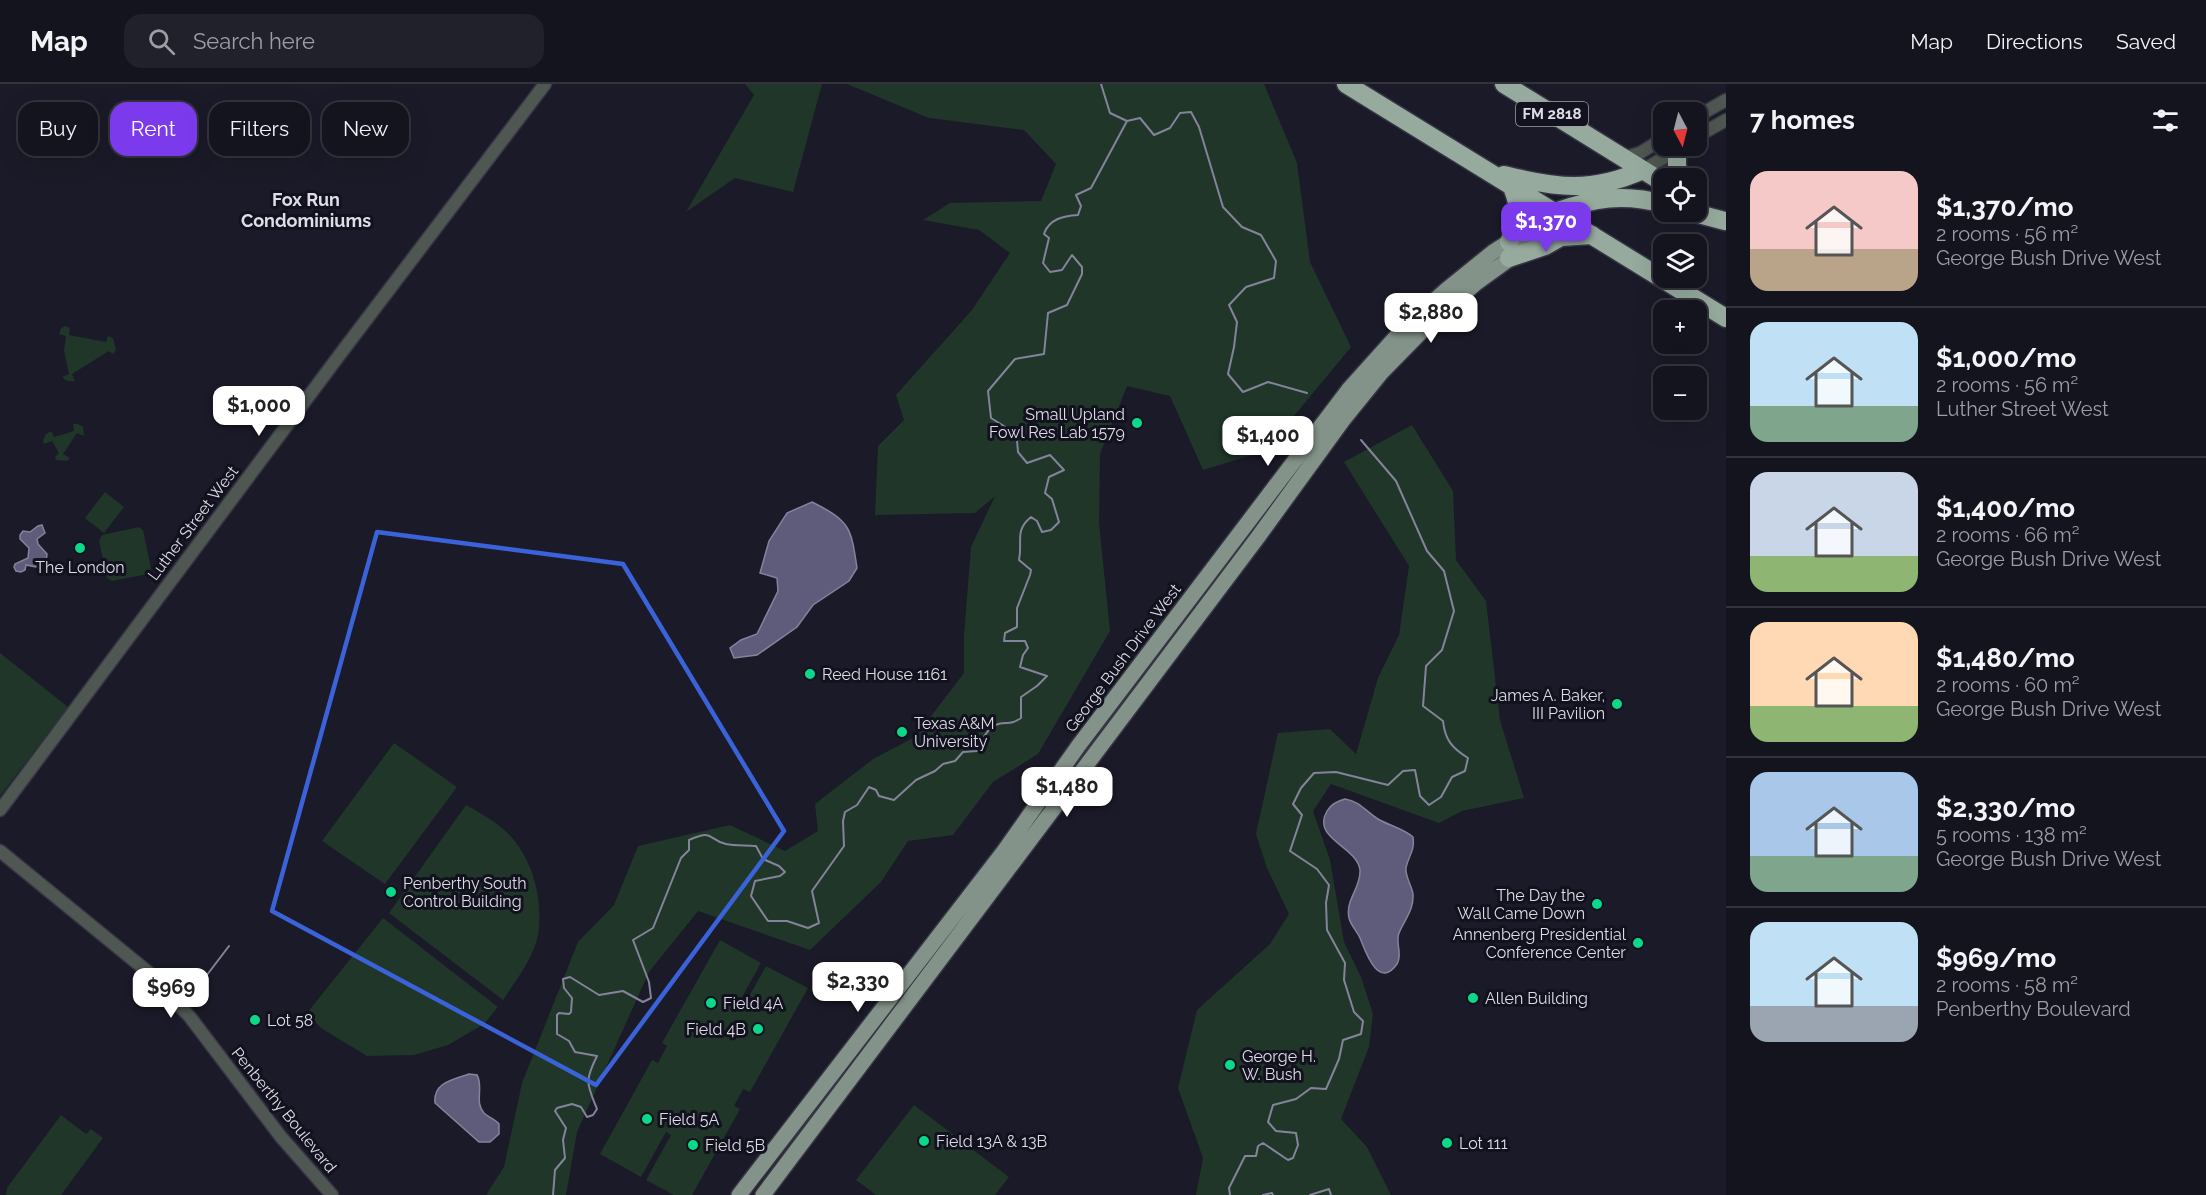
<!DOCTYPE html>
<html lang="en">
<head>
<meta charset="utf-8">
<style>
	body { margin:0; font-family:Raleway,sans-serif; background:#21212b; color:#f1f3f6; height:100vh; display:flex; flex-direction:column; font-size:22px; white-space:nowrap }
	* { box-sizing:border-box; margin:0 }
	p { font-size:20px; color:#9d9ea4 }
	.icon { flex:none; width:33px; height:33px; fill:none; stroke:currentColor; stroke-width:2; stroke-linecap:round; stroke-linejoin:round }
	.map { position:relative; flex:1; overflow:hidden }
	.details { display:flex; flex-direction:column; background:#14141e; width:480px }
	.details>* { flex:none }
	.guide { position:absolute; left:18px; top:18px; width:570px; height:54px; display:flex; gap:12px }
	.needle { width:39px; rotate:173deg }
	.fabs { position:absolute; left:1653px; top:18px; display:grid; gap:12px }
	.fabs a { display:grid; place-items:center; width:54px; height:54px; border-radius:12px; background:#14141e; box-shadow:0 6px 24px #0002,0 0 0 2px #33333c; font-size:30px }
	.price { position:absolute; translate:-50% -51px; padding:0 14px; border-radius:12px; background:#fff; color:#222; font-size:20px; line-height:39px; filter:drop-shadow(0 2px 3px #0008) }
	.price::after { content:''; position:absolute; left:50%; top:36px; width:18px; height:14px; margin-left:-9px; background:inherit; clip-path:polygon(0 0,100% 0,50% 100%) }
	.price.current { background:#7c3aed; color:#fff }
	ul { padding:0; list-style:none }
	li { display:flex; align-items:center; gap:18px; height:150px; padding:0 24px }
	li+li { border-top:2px solid #33333c }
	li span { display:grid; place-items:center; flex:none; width:168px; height:120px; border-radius:18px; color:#555 }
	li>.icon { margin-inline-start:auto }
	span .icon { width:72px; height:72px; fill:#fffc; stroke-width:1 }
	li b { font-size:26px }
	h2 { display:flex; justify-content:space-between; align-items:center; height:72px; padding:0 24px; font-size:26px }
	.pill { padding:0 21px; border-radius:18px; background:#14141e; box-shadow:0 6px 24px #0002,0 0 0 2px #33333c; font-size:21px; line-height:54px }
	.pill.current { background:#7c3aed; color:#fff }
	header { display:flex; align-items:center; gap:36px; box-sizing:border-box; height:84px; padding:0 30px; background:#14141e; border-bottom:2px solid #33333c }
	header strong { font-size:28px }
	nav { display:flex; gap:33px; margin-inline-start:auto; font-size:21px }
	.search { width:420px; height:54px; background:#21212b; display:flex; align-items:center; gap:15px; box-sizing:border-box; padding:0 21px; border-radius:18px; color:#9d9ea4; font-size:22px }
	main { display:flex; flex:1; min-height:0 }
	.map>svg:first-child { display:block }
</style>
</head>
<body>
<header>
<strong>Map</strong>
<div class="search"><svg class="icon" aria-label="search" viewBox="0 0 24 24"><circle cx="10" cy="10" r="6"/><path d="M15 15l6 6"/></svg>Search here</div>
<nav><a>Map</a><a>Directions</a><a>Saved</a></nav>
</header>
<main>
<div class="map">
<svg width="1726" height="1111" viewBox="0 0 1726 1111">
	<rect width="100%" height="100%" fill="#1b1a28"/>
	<path fill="#1f3629" d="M745,0H822L793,108L735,94L686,128L754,11Z
		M847,0H1264L1297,79L1310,178L1351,263L1265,367L1203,386L1170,312L1127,302L1100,370L1099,439L1110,547L1038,670L993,698L953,751L908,757L881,798L810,866L698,827L649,888L577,1048L566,1111H486L504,1083L522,999L578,858L614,821L638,762L730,741L785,767L818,747L815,720L873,675L915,653L964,589V551L971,463L995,412L975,429L875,431L878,362L904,336L896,311L972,226L1010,169L979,146L923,136L950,119L1041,117L1056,80L1024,46L929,34Z
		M66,242L70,244L69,251L106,258L108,252L113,254L116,266L113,270L109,267L72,290L75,297C69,298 66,297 62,293L69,290L64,267L66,252L59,250L61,244Z
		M73,340H78L83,343L84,352L77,349L63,370L70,374L67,377L56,376L55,373L59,369L52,357L44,360L43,356L46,350L51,347L54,353L74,347Z
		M1412,341L1453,407L1456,476L1486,517L1500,636L1524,714L1462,727L1439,739L1331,700L1313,727L1330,776L1344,858L1361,893L1373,930L1369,963L1341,1035L1367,1063L1391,1111H1196L1203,1074L1178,1004L1197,926L1270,860L1289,830L1267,784L1256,750L1278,649L1330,645L1356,670L1378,594L1399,551L1409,482L1344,378Z
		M105,408L124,423L104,449L85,434Z
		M139,443L143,446L151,484L148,490L112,497L107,494L99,457L102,451Z
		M0,569L68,623L0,712Z
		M394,659L457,703L385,800L322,757Z
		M466,721C482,730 502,741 514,756C535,782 543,819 538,851C534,873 515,898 503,916L389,829Z
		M383,834L498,923L484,940L448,961L414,971L367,972L321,944L307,929Z
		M720,856L761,879L736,924L741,927L766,882L808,904L750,1008L743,1005L734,1022L740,1025L692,1111H674L646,1096L671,1051L666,1048L641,1093L600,1070L652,976L658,979L667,962L662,959Z
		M914,1021L1009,1093L995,1111H876L856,1096Z
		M61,1031L86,1050L91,1045L103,1054L61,1111H6L7,1104Z"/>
	<path fill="#5f5c7b" stroke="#85839b" stroke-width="1.5" d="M812,418C850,437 851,443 857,484L849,497L813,521L797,543L757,571L734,574L730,564L741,556L757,550L778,507L777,494L760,489L769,457L787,429Z
		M42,441L45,449L37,455L38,460L47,470L46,479L36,483L26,481L25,486L21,488L16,487L14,483L15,480L28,474L29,464L20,455V451L23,447L30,448L38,442Z
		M1345,715C1359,717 1367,728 1378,735C1390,742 1402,744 1413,753C1415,768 1408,772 1406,784C1405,793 1412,802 1413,810C1414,826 1405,835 1399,849C1395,859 1403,870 1397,880C1378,907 1365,866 1360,854C1357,847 1351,842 1349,834C1345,816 1361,804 1360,786C1357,762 1311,755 1327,727C1331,720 1337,717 1345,715Z
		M469,990L477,991C484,1003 474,1018 484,1029C488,1033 495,1035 499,1040V1050L490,1058H479L435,1019C433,998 453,996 469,990Z"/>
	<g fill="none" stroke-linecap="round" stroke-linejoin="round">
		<path stroke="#85839b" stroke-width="2" d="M1127,37L1140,34L1154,51L1170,44L1180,29L1191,28L1199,43L1223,123L1242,143L1261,151L1276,177L1274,194L1246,203L1229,221L1237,238L1234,263L1228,290L1243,308L1268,298L1307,309
			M194,908L229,862
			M553,1111L555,1086L565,1074L563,1056L566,1044L555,1027L557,1024L572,1020L581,1023L587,1033L593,1031L597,1025C587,1000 584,998 597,972L575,968L569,957L557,950V931L559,929L569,930L571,928L572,914L564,904L563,895L570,893L599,911L623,907L643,918L651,914L649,898L633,856L653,844L681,774L689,766V756C715,745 706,755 726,760C735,762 746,761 756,762L763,775L779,782L785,788L780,792L755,797L751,812L768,837H787L808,844L819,839L812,807L844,762L843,737L845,728L857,721L869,703L876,706L879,712L894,716L916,696L935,687L943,680L955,677L963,668L977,667C982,656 986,645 998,640C1008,637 1009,642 1021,634V613L1037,602L1047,592L1020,583L1023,571L1028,564L1025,557H1004L1005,549L1017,543V524L1030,491L1031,486L1019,476C1023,457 1014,447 1031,433L1037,437L1042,448L1051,446L1059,438L1052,415L1045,409L1049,393L1064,386L1050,371L1027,379L1018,368L1016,345L1007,344L991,334L988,307L1015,275L1044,270L1048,229L1067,221L1082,190V183L1072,171L1062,186L1050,188L1043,179L1049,154L1044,150C1049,135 1063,132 1078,131L1081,122L1076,111L1091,104L1127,37L1110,29L1101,0
			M1230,1111L1229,1104L1245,1072H1256L1258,1062L1263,1059L1288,1076L1293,1074L1298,1061L1296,1049L1276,1047L1268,1038L1273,1021L1296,1015L1311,1004L1326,1005L1339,975L1343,956L1361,950L1363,937L1354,928L1344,896L1345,879L1327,846L1326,819L1329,801L1317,785L1290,767L1302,731L1293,720L1301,704L1314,689L1336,688L1388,701L1403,687L1415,686L1420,712L1429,721L1441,713L1452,693L1465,687L1468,674C1452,664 1445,656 1443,637L1423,622L1426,582L1442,566L1454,527L1444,487L1427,467L1396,397L1361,356
			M1263,1111L1272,1109L1273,1111
			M1310,1111L1329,1105L1331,1111"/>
		<g stroke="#363543" stroke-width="15">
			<path id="minor" d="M1696,33L1726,16
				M1696,53L1726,36
				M1623,74L1640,69L1664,54
				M1643,86L1680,64
				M0,726L338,273L545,0
				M0,767L148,888L190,933L281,1053L332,1111"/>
		</g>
		<g stroke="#363543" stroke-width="18">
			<path id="major" d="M739,1111L1004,767L1079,661L1349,305L1403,245L1446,206L1493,168L1555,128
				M763,1111L1258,453L1343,336L1381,289L1430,239L1475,200L1544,150L1571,138"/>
		</g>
		<g stroke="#363543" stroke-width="21">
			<path id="highway" d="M1346,0L1726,234
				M1504,0L1664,99
				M1677,65V83L1682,94
				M1504,91C1556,104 1592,109 1643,86
				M1555,128C1594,114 1623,109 1664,120
				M1691,128L1725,137
				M1509,158C1521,136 1521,126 1512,103
				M1509,174L1545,162L1561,153L1592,151"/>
		</g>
		<use href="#minor" stroke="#4f5752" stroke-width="12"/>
		<use href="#major" stroke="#839389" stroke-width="15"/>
		<use href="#highway" stroke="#97aa9e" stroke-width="18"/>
	</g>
	<path fill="none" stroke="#3a63da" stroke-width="4.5" stroke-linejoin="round" d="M377,448L623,480L784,747L596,1001L272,827Z"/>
	<g fill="#0bd98a" stroke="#12111e" stroke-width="2">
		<circle cx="1137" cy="339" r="6"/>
		<circle cx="80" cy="464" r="6"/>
		<circle cx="810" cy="590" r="6"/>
		<circle cx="1617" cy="620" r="6"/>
		<circle cx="902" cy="648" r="6"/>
		<circle cx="391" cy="808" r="6"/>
		<circle cx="1597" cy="820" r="6"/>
		<circle cx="1638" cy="859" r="6"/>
		<circle cx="1473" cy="914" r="6"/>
		<circle cx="711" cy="919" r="6"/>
		<circle cx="255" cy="936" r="6"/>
		<circle cx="758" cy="945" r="6"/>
		<circle cx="1230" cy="981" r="6"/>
		<circle cx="647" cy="1035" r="6"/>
		<circle cx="924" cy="1057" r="6"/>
		<circle cx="1447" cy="1059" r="6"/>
		<circle cx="693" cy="1061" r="6"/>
	</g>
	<g text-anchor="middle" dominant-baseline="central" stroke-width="6" stroke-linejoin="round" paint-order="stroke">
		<rect fill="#12111e" stroke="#a1a0ab" stroke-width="1.5" x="1516" y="18" width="72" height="24" rx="4.5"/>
		<g font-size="15" font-weight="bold" fill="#dedde7">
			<text x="1552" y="30">FM 2818</text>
		</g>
		<g font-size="16" fill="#dedde7" stroke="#12111e" text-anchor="start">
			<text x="1125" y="330" text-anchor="end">Small Upland<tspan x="1125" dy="18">Fowl Res Lab 1579</tspan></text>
			<text x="80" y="483" text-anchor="middle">The London</text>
			<text x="822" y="590">Reed House 1161</text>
			<text x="1605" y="611" text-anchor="end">James A. Baker,<tspan x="1605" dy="18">III Pavilion</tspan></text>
			<text x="914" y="639">Texas A&amp;M<tspan x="914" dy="18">University</tspan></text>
			<text x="403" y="799">Penberthy South<tspan x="403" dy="18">Control Building</tspan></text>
			<text x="1585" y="811" text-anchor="end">The Day the<tspan x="1585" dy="18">Wall Came Down</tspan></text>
			<text x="1626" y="850" text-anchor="end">Annenberg Presidential<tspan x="1626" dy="18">Conference Center</tspan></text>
			<text x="1485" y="914">Allen Building</text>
			<text x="723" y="919">Field 4A</text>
			<text x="267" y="936">Lot 58</text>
			<text x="746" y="945" text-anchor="end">Field 4B</text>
			<text x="1242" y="972">George H.<tspan x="1242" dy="18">W. Bush</tspan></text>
			<text x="659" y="1035">Field 5A</text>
			<text x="936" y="1057">Field 13A &amp; 13B</text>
			<text x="1459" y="1059">Lot 111</text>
			<text x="705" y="1061">Field 5B</text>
		</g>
		<g font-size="16" fill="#dedde7" stroke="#12111e">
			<text transform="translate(193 439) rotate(-53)">Luther Street West</text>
			<text transform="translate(1123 574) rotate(-53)">George Bush Drive West</text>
			<text transform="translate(284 1026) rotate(51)">Penberthy Boulevard</text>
		</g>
		<g font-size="18" font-weight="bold" fill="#dedde7" stroke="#12111e">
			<text x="306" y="115">Fox Run<tspan x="306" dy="21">Condominiums</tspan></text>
		</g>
	</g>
</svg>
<div class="fabs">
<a><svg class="needle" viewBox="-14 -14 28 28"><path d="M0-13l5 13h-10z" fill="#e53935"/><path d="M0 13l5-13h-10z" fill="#9d9ea4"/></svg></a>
<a><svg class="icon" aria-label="locate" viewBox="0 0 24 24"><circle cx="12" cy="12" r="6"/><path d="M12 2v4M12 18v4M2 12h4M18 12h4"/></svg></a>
<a><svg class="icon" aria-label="layers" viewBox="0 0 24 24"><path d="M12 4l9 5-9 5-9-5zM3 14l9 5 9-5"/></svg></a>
<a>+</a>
<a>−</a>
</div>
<b class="price current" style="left:1546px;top:169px">$1,370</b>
<b class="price" style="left:1431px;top:260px">$2,880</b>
<b class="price" style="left:259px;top:353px">$1,000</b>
<b class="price" style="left:1268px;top:383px">$1,400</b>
<b class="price" style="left:1067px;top:734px">$1,480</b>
<b class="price" style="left:858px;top:929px">$2,330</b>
<b class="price" style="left:171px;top:935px">$969</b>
<div class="guide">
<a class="pill">Buy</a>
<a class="pill current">Rent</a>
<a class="pill">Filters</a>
<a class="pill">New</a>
</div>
</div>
<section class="details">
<h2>7 homes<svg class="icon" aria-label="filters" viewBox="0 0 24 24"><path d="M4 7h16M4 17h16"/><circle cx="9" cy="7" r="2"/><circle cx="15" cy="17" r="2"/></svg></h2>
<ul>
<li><span style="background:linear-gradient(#f6c9c9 65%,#b9a48a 0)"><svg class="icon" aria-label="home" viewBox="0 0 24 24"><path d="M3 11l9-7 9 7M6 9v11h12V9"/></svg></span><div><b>$1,370/mo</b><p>2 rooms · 56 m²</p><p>George Bush Drive West</p></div></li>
<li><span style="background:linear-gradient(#bfe0f5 70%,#7fa58c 0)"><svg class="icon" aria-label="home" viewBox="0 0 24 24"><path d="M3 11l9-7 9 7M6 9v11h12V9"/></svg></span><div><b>$1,000/mo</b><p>2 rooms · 56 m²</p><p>Luther Street West</p></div></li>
<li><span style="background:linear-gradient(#c9d6e8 70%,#8fb573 0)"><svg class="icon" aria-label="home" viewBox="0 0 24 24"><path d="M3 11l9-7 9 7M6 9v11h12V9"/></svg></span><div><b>$1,400/mo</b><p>2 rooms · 66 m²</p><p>George Bush Drive West</p></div></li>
<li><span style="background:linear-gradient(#ffd9b3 70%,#8fb573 0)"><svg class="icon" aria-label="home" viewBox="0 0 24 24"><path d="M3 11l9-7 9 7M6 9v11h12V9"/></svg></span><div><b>$1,480/mo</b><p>2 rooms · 60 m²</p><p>George Bush Drive West</p></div></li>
<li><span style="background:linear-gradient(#a9c7e8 70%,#7fa58c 0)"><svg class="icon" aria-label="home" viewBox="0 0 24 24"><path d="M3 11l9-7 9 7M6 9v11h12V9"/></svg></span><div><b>$2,330/mo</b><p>5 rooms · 138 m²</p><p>George Bush Drive West</p></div></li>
<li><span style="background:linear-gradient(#bfe0f5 70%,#9aa5b1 0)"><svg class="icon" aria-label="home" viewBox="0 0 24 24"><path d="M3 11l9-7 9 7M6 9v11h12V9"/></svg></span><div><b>$969/mo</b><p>2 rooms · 58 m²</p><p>Penberthy Boulevard</p></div></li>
</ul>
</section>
</main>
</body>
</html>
